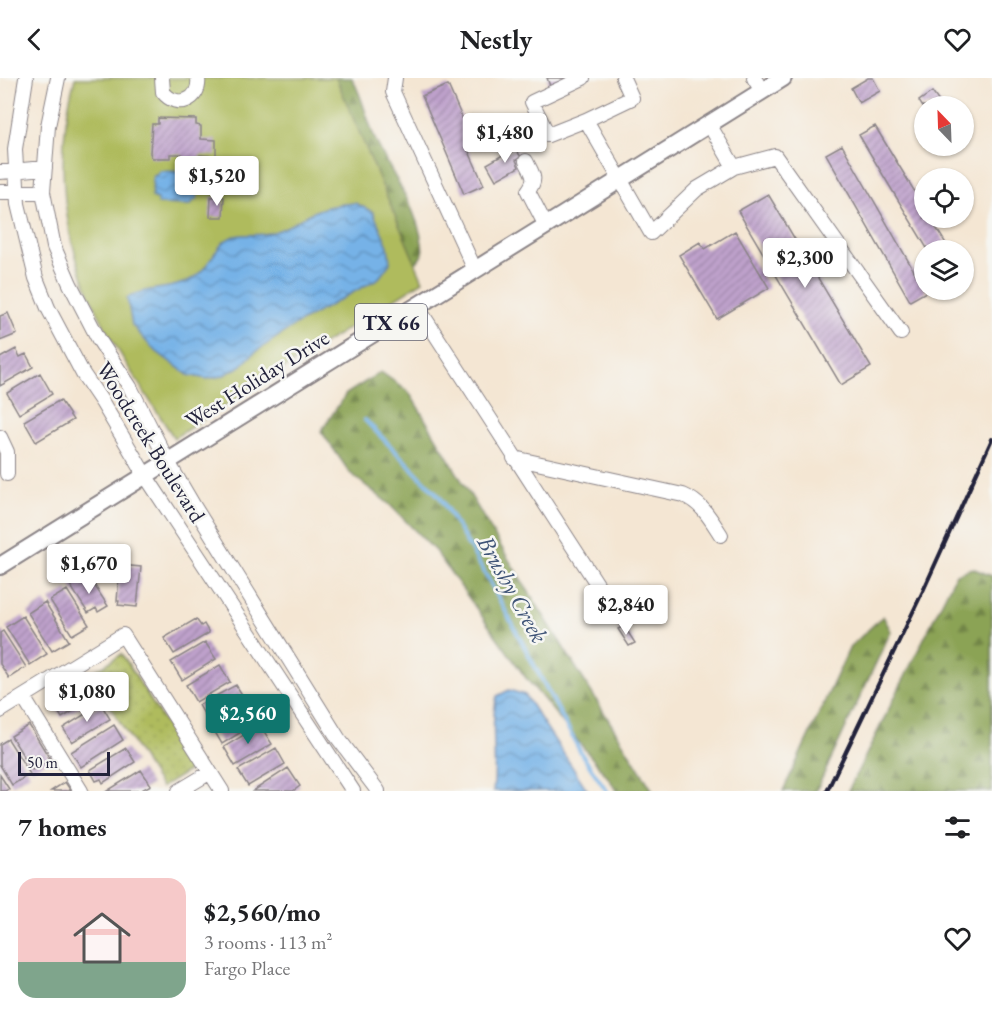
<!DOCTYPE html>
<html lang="en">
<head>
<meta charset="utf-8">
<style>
	body { margin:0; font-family:"EB Garamond",serif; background:#f6f6f6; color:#202124; height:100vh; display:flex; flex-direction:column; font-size:22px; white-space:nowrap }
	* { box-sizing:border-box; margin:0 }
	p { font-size:20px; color:#757577 }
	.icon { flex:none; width:33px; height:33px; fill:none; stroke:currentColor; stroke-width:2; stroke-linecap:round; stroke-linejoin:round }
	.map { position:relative; height:713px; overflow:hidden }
	.details { display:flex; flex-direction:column; background:#fff; flex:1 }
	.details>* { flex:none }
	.needle { width:39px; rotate:337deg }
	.buttons { position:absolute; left:914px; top:18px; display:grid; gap:12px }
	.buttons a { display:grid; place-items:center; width:60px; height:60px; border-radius:50%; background:#fff; box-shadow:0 2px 4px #0004; font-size:30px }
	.scale { position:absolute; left:18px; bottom:15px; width:92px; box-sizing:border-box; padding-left:6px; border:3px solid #22223b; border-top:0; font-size:16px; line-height:21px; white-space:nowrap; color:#22223b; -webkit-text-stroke:4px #f6f6f2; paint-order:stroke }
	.price { position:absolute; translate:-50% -51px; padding:0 14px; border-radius:6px; background:#fff; color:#222; font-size:20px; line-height:39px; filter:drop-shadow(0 2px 3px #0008) }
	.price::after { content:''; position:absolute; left:50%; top:36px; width:18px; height:14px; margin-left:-9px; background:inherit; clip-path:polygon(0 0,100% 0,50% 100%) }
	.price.on { background:#0f766e; color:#fff }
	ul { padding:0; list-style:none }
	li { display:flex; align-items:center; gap:18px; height:150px; padding:0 18px }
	li span { display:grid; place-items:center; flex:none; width:168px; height:120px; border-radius:18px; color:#555 }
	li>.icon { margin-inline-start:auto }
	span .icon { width:72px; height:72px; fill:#fffc; stroke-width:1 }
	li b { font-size:26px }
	h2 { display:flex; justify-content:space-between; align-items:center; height:72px; padding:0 18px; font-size:26px }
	header { display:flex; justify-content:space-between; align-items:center; height:78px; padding:0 18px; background:#fff; font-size:27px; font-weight:700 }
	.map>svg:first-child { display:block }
</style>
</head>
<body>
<header><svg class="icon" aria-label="back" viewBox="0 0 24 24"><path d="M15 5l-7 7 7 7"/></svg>Nestly<svg class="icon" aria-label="heart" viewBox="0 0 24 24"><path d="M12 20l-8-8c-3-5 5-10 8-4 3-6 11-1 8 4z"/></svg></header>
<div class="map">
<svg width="992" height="713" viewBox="0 0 992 713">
	<defs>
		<pattern id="grass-dots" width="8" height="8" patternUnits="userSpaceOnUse" patternTransform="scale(1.5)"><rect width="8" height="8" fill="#afbb5d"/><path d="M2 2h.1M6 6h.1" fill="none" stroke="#96a052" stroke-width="1.8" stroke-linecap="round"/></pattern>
		<pattern id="forest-firs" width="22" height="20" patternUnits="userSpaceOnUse" patternTransform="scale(1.5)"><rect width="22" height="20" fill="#8ba354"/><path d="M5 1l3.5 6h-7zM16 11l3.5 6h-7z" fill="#718447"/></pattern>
		<pattern id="water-waves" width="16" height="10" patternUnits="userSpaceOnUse" patternTransform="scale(1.5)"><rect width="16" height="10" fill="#76b2e7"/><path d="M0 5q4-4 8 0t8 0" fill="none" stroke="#6090bc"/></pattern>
		<pattern id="building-hatch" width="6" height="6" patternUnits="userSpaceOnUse" patternTransform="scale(1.5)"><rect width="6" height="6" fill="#bfa2cc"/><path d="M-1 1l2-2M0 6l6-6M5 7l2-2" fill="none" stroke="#9b84a7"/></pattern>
	</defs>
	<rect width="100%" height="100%" fill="#f6f6f2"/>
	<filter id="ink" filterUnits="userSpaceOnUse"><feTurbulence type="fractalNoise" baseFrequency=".0167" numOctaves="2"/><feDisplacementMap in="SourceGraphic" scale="12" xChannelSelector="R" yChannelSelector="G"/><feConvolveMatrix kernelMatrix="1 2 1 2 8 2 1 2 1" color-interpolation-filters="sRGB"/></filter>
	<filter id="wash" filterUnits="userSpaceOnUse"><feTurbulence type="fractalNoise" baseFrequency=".008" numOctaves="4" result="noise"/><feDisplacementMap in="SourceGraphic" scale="24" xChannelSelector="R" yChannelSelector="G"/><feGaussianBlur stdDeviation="1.35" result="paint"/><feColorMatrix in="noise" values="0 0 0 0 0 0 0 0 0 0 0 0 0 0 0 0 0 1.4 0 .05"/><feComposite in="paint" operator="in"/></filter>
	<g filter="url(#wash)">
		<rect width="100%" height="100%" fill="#f4e6d3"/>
		<path fill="url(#grass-dots)" stroke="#686e4c" stroke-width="1.5" d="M122,576L193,690L161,710L90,596Z"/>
		<path fill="url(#forest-firs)" stroke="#566248" stroke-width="1.5" d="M317,0H352C363,20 367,41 375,61C392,99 422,134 423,176L412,190Z
			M381,294L409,314L512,487L653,713H616L610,702L526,600L436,474L389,426L350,395L321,353L346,316Z
			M972,490L992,498V713H848L956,496Z
			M883,538L891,553L816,713H783L850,569Z"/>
		<path fill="#afbb5d" stroke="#686e4c" stroke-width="1.5" d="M75,0H336L423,203L174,360C148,319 119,278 98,235C62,163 53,78 75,0Z"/>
		<path fill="url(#water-waves)" stroke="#4c6a91" stroke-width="1.5" d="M159,93L192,94L193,98L197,100V121L193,123L191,127L158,126L157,121L152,119L153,98L157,97Z
			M355,125L373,134L388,168L390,185L379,200L295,247L254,275L241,288L222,298L207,301L188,297L153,271L132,247L127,220C147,208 169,213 188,203C207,194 211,176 225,163C237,154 252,158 265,156C283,153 296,143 311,135C325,128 340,126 355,125Z
			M509,612L525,617L588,713H493C498,681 489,650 497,618Z"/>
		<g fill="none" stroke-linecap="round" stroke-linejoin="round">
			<path stroke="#76b2e7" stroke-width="4" d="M365,342L440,419L490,504L582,677L607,713"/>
		</g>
		<g id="blocks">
			<path fill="url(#building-hatch)" d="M547,0H564L565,2L550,8Z
				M868,0H873L880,13L859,25L851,10Z
				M448,7L473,65L466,67L484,107L464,116L422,18Z
				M932,14L942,28H924V31L919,23Z
				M158,40L196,41V47L201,48V61L216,62V78L200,77V81H182V76H170V80H152L150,75L152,46H158Z
				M875,48L924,129V140H930L950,172H928L859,57Z
				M842,67L926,214L910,223L826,76Z
				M515,70L521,79L516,82L519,89L496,102L487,86Z
				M212,84L224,85V105L211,104Z
				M768,116L871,289L841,307L738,133Z
				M211,119H224L223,139H210Z
				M735,153L769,210L717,241L679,177L700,164L705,171Z
				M8,235L17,256L0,263V238Z
				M16,271L20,279L26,276L33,289L0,308V280Z
				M40,295L52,316L19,336L7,315Z
				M60,322L73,342L36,364L24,343Z
				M120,487L141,489L137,529L118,527L119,523H117Z
				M87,496L108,528L98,534L96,530L88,535L70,507Z
				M67,512L89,547L72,557L50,522Z
				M45,524L69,563L52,573L28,535Z
				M23,538L47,576L30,587L6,549Z
				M196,541L201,548L204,546L209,555L174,576L164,560Z
				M624,548L635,565L629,568L618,551Z
				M3,553L26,589L9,600L0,586V555Z
				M205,564L216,581L182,602L171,584Z
				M220,587L230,604L196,624L186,607Z
				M87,604L96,619L62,640L53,625Z
				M236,607L246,623L209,645L199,627Z
				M101,626L110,641L72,664L63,650Z
				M250,628L259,643L222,666L212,649Z
				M29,647L50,681L32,692L11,658Z
				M114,647L123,662L81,689L71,674Z
				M260,647L272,666L235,688L224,669Z
				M8,661L30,696L12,707L0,687V666Z
				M126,670L135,684L103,705L101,701L96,703L90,692Z
				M276,670L285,686L248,708L238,692Z
				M288,690L300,708L293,713H253Z
				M141,692L151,707L140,713H107Z
				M0,697L9,711L5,713H0Z
				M65,704L71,713H51Z"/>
		</g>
	</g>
	<g filter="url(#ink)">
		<use href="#blocks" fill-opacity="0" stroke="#8b8487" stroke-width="1.5"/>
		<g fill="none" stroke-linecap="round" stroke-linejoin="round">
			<g stroke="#8b8487" stroke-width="16">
				<path id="minor" d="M26,0L15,71L18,126L36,200L48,230L83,296L102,324L145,397L353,713
					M58,0L48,48L43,114L54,169L70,206L99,262L130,309L168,384L195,430L338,660L378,713
					M162,0L163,14C177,32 201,22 198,0
					M395,0L393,14L475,192
					M583,0L532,24L548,57L586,42
					M623,0L632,20L586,42L651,155L697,111L734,89L709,46
					M754,0L762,13
					M526,83C532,96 538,100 528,113L546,148
					M734,89L775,78L901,255
					M0,94L45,90
					M0,114H43
					M417,228L612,529
					M0,359L7,374V396
					M514,380L683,417C702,425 710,440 721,457
					M23,619L81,713
					M0,633L123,557L222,713
					M179,713L209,695"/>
			</g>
			<g stroke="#8b8487" stroke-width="20">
				<path id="major" d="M0,488L783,0"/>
			</g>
			<use href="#minor" stroke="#fff" stroke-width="14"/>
			<use href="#major" stroke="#fff" stroke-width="16"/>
			<path stroke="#22223b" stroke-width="4" d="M827,713L923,513L992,361"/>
		</g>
	</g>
	<g text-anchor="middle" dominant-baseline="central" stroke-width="5" stroke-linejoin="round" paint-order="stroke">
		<rect fill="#f6f6f2" stroke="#626272" stroke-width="1.5" x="355" y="226" width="72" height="36" rx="4.5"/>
		<g font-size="21" font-weight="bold" fill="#22223b">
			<text x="391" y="244">TX 66</text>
		</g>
		<g font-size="22" fill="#22223b" stroke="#f6f6f2">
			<text transform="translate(257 301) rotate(-32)">West Holiday Drive</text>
			<text transform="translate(151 364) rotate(58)">Woodcreek Boulevard</text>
		</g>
		<g font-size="24" font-style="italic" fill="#3f5477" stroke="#f6f6f2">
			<text transform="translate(513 511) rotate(61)">Brushy Creek</text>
		</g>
	</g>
</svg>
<div class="buttons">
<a><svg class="needle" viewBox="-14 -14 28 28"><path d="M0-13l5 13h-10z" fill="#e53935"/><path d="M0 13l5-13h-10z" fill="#757577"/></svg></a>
<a><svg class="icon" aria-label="locate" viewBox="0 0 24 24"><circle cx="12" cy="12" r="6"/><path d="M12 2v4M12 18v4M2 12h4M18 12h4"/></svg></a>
<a><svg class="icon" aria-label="layers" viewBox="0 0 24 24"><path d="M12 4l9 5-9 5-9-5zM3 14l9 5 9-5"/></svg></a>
</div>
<div class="scale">50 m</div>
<b class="price" style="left:505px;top:86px">$1,480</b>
<b class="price" style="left:217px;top:129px">$1,520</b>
<b class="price" style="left:805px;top:211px">$2,300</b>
<b class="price" style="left:89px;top:517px">$1,670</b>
<b class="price" style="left:626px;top:558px">$2,840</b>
<b class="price" style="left:87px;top:645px">$1,080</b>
<b class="price on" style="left:248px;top:667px">$2,560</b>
</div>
<section class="details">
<h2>7 homes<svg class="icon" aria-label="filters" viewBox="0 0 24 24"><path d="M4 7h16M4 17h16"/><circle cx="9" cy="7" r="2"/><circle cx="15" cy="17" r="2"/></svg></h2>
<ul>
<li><span style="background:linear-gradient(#f6c9c9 70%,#7fa58c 0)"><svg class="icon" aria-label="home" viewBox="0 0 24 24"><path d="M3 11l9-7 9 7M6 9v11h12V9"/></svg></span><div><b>$2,560/mo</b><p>3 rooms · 113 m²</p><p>Fargo Place</p></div><svg class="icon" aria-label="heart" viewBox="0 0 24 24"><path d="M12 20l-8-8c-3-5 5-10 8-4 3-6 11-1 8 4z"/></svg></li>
</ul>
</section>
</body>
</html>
